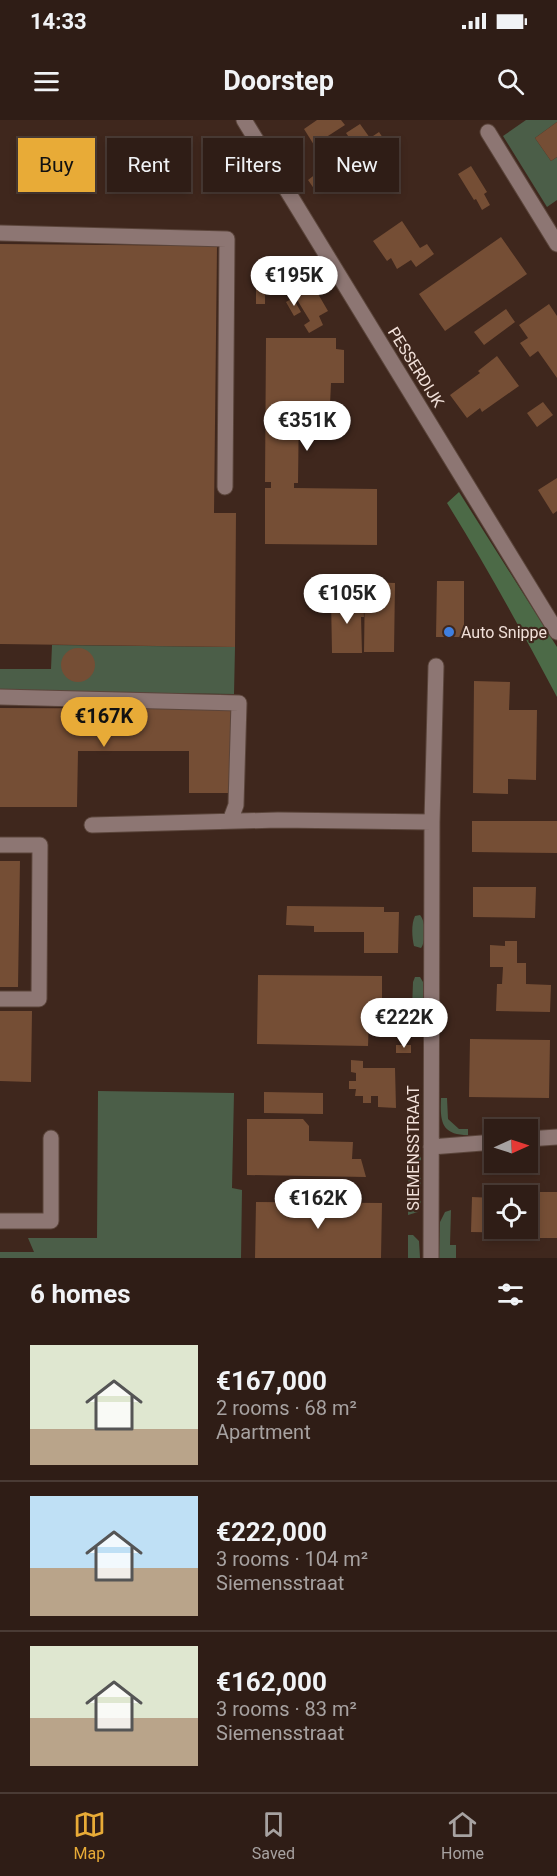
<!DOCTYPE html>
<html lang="en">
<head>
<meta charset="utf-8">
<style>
	body { margin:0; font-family:Roboto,sans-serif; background:#37261f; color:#f1f3f6; height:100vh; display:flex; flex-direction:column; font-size:22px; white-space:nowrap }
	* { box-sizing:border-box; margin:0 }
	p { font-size:20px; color:#a7a2a1 }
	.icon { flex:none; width:33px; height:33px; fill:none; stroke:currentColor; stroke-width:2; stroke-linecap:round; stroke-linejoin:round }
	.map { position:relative; height:1138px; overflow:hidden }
	.drawer { display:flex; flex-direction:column; background:#2f1d16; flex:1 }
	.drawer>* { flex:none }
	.hud { position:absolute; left:18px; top:18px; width:522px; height:54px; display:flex; gap:12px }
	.needle { width:39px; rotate:87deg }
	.buttons { position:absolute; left:484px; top:999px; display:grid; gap:12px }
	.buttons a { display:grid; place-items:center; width:54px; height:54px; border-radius:0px; background:#2f1d16; box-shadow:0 3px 9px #0003,0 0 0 2px #4a3b35; font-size:30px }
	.price { position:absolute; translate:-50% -51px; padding:0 14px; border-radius:21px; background:#fff; color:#222; font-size:20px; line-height:39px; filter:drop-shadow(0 2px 3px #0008) }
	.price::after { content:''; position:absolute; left:50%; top:36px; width:18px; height:14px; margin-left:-9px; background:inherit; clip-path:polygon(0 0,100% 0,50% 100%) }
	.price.on { background:#e8ab37; color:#111 }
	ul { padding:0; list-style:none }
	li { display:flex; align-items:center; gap:18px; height:150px; padding:0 30px }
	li+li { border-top:2px solid #4a3b35 }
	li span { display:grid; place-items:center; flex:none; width:168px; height:120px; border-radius:0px; color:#555 }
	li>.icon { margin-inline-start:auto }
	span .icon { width:72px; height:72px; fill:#fffc; stroke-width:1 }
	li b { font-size:26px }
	h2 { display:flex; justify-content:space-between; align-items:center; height:72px; padding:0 30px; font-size:26px }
	.chip { padding:0 21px; border-radius:0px; background:#2f1d16; box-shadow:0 3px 9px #0003,0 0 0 2px #4a3b35; font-size:21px; line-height:54px }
	.chip.on { background:#e8ab37; color:#111 }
	.status { display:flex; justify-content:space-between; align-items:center; height:42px; padding:0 30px; background:#2f1d16; direction:ltr }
	.status svg { height:16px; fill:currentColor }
	header { display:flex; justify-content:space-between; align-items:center; height:78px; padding:0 30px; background:#2f1d16; font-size:27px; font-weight:700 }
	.dock { display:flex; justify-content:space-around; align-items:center; height:84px; border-top:2px solid #4a3b35; background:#2f1d16; font-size:16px; color:#a7a2a1 }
	.dock a { display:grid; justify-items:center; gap:3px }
	.dock .on { color:#e8ab37 }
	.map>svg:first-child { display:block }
</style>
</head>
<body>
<div class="status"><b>14:33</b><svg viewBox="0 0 49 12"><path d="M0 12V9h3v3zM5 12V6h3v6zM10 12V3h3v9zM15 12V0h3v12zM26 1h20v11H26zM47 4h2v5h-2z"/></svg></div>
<header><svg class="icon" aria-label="menu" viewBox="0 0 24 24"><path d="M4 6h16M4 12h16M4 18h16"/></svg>Doorstep<svg class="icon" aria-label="search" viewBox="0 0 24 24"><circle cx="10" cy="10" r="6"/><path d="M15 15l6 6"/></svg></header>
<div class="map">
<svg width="557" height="1138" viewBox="0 0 557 1138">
	<rect width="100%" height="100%" fill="#3f271d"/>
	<path fill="#4b5e48" d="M526,0H557V2L535,18L551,41L557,37V80L547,87L503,16Z
		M52,525L235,527L234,574L0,571V549H51Z
		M420,795C426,802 426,821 421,828L414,826C412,818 411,804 415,796Z
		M415,857H420L423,862V891L418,894L412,889L413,862Z
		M98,971L234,973L232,1068L242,1070L241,1138H0V1132H34L28,1118H97Z
		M441,978H447L448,999L459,1009H468V1015C441,1015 440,1001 441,978Z
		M409,1030L418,1032L421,1036V1085L418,1092L408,1095Z
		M451,1090L450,1125H456V1138H439L440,1102L445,1092Z
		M408,1115H413L419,1121L420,1138H408Z"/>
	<path fill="#4c6a47" d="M459,372L557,527V577C522,511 486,446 447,383Z"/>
	<path fill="#754e35" d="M317,0H341L345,5L314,25L304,9Z
		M557,2V37L551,41L535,18Z
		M360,4L370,18L379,12L387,24L379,30L376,27L362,36L346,13Z
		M338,35L349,52L317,73L308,60L317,53L315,51Z
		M471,46L487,72L484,74L490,85L482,90L476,79L474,80L458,54Z
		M402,101L420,128L427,124L434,134L416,147L411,140L397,149L391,138L387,141L373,121Z
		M501,117L527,154L445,211L419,174Z
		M0,124L217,126L214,393H236L235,527L0,524Z
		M256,167H265V184H256Z
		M314,167L328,191L319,196L323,205L309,213L304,205L310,201L296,178Z
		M293,178L301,192L294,196L286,182Z
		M549,184L557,196V258L538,231L530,237L520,223L528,218L519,205Z
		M506,189L515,202L484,225L474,212Z
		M266,218H336V229L344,230V263H331L330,285H299L298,363H294V368L377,369V425L265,424V368H271V362H265Z
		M497,236L519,266L482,292L480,288L467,298L450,275L480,253L478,251Z
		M543,282L553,295L537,307L527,293Z
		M557,358V391L553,394L538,370Z
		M437,461H464V517H436Z
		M365,462L395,463L394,532H364Z
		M331,478H363L364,497H361L362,533H332Z
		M61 545a17 17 0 1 1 34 0a17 17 0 1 1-34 0Z
		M474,561L510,562L509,590H537L536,660L508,659V674L473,673Z
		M0,588L231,589L230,673H189V631H78L77,687H0Z
		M472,701H557V733L472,732Z
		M0,741H20L18,867H0Z
		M473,767H536L535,798L473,797Z
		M287,786L384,787V792H399L398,833H364V812H314V806L286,805Z
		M505,821H517V843H526V864L551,865L550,892L496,891L497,864H502L503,847H490V825L505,826Z
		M258,855L382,856V898H369L368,926L257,924Z
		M0,891H32L31,962L0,961Z
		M470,919L550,920L549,978L469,977Z
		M396,925H411V933H396Z
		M351,940L363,941V948H395L396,988L378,987V976H371V983H363V976H355L356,969H349V961H356V953L351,952Z
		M264,972L323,973V994L264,993Z
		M247,999H303L309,1006V1021L353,1022L352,1039H361L366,1057L247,1055Z
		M519,1072H557V1118H527V1113L471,1112L472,1077L495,1078V1108H528V1076H519Z
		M256,1082L382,1083L381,1138H255Z"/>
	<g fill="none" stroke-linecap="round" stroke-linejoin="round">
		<g stroke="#5b453b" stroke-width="17">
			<path id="minor" d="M244,0L557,512
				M488,12L557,124
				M0,113L227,119L225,367
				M0,577L239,583L236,685L230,701
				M92,705L278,700L432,702
				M0,725H40L39,879H0
				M528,1019L557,1017
				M431,1027L495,1022
				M0,1101H51V1018
				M431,1138L432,702L436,546"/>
		</g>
		<use href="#minor" stroke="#8d7673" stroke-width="15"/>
	</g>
	<circle fill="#3f7fe0" stroke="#3f271d" stroke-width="2" cx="449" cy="512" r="6"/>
	<g text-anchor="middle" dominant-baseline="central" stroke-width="4.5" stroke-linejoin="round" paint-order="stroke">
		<g font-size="16" fill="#f1e0d9" stroke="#3f271d">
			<text transform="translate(416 247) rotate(58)">PESSERDIJK</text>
			<text transform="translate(413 1028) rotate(-90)">SIEMENSSTRAAT</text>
		</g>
		<g font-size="16" fill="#f1e0d9" stroke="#3f271d" text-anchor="start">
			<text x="461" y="512">Auto Snippe</text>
		</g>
	</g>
</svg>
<div class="buttons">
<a><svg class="needle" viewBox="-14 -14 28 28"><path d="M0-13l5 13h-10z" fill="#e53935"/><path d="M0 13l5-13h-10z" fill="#a7a2a1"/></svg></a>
<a><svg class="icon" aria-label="locate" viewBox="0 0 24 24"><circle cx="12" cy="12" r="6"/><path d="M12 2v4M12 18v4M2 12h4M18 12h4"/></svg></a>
</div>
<b class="price" style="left:294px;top:187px">€195K</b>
<b class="price" style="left:307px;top:332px">€351K</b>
<b class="price" style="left:347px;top:505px">€105K</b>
<b class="price on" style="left:104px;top:628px">€167K</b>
<b class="price" style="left:404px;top:929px">€222K</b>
<b class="price" style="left:318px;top:1110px">€162K</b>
<div class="hud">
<a class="chip on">Buy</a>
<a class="chip">Rent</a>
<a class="chip">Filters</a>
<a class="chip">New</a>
</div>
</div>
<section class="drawer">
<h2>6 homes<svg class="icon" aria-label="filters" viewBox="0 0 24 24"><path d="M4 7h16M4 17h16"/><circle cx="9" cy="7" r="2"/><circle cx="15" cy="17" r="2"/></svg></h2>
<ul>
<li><span style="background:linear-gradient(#dfe7d0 70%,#b9a48a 0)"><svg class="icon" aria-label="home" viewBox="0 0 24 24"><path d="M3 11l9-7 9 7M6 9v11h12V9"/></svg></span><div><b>€167,000</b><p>2 rooms · 68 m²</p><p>Apartment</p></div></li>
<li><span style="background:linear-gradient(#bfe0f5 60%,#b9a48a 0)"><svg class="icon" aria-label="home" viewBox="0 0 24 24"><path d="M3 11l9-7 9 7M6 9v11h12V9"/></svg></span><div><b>€222,000</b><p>3 rooms · 104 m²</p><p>Siemensstraat</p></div></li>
<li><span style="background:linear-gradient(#dfe7d0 60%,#b9a48a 0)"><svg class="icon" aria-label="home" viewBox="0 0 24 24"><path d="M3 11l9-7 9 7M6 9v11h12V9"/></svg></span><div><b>€162,000</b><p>3 rooms · 83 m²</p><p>Siemensstraat</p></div></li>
</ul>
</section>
<nav class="dock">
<a class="on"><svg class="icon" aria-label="map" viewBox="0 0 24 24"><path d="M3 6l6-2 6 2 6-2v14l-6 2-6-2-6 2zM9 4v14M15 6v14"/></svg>Map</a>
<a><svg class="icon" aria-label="saved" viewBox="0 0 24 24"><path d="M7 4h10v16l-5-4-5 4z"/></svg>Saved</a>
<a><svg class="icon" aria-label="home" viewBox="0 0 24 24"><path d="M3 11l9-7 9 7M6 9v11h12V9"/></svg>Home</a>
</nav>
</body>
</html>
